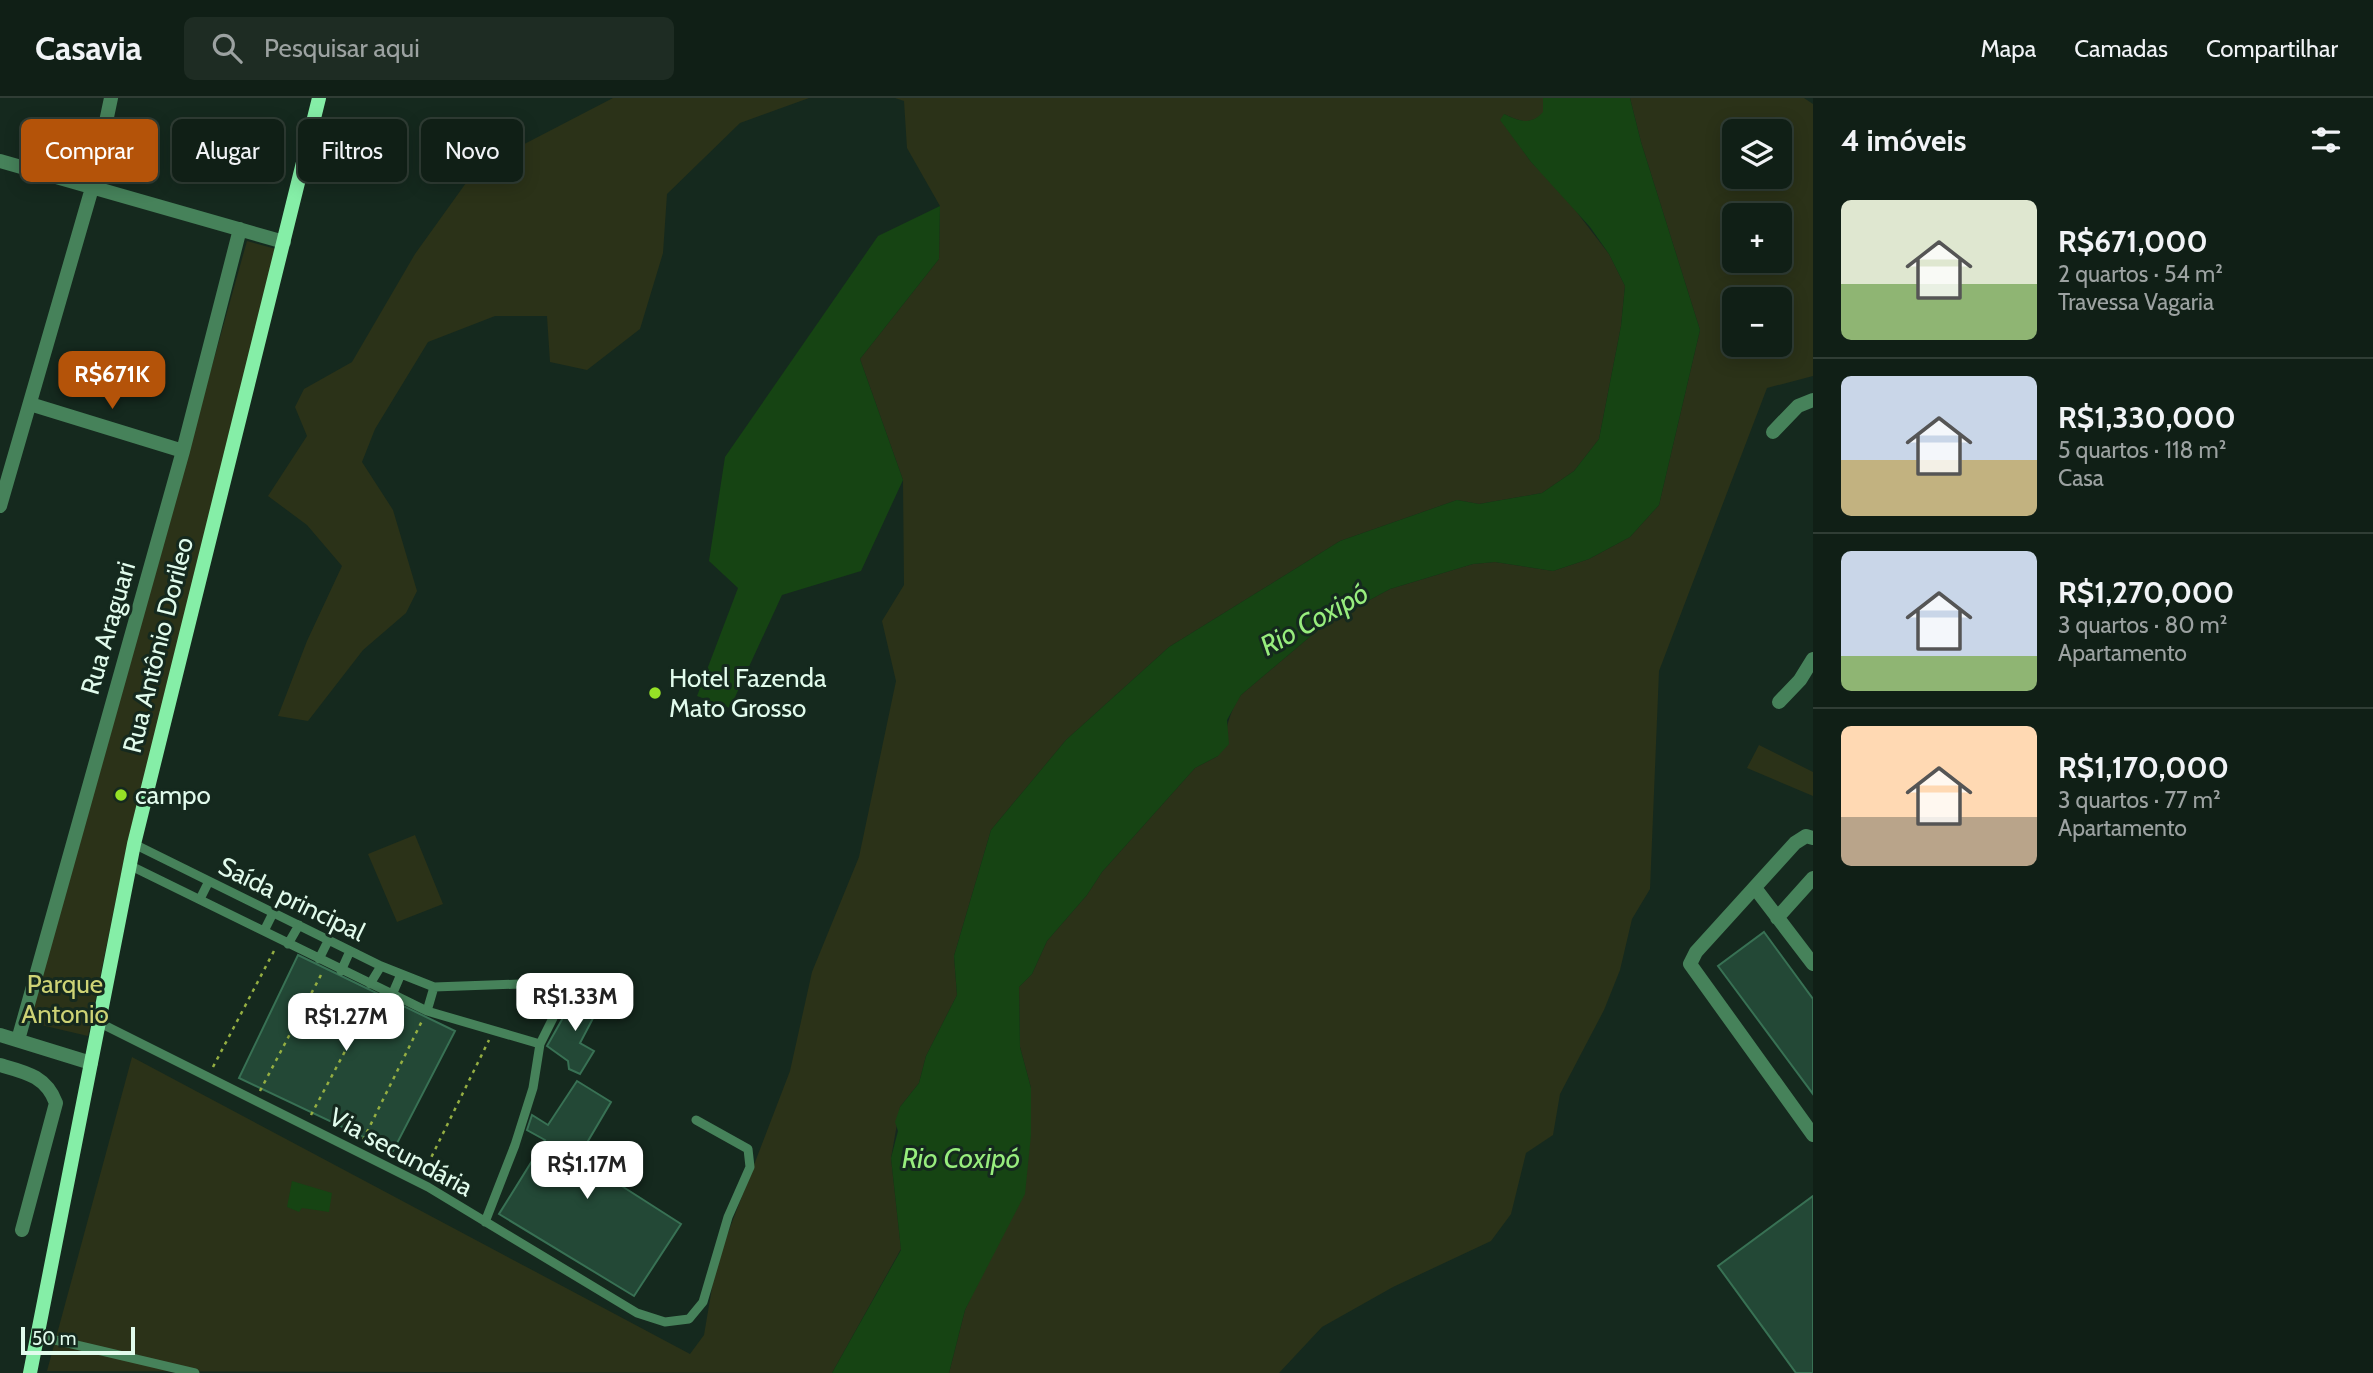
<!DOCTYPE html>
<html lang="pt">
<head>
<meta charset="utf-8">
<style>
	body { margin:0; font-family:Cabin,sans-serif; background:#1e2c23; color:#f1f3f6; height:100vh; display:flex; flex-direction:column; font-size:26px; white-space:nowrap }
	* { box-sizing:border-box; margin:0 }
	p { font-size:23px; color:#9ca2a1 }
	.icon { flex:none; width:38px; height:38px; fill:none; stroke:currentColor; stroke-width:2; stroke-linecap:round; stroke-linejoin:round }
	.map { position:relative; flex:1; overflow:hidden }
	.panel { display:flex; flex-direction:column; background:#101f16; width:560px }
	.panel>* { flex:none }
	.guide { position:absolute; left:21px; top:21px; width:665px; height:63px; display:flex; gap:14px }
	.tools { position:absolute; left:1722px; top:21px; display:grid; gap:14px }
	.tools a { display:grid; place-items:center; width:70px; height:70px; border-radius:10px; background:#101f16; box-shadow:0 4px 18px #0003,0 0 0 2px #303d35; font-size:35px }
	.scale { position:absolute; left:21px; bottom:18px; width:114px; box-sizing:border-box; padding-left:7px; border:4px solid #e1fbec; border-top:0; font-size:19px; line-height:24px; white-space:nowrap; color:#e1fbec; -webkit-text-stroke:5px #15291e; paint-order:stroke }
	.price { position:absolute; translate:-50% -60px; padding:0 16px; border-radius:14px; background:#fff; color:#222; font-size:23px; line-height:46px; filter:drop-shadow(0 2px 4px #0008) }
	.price::after { content:''; position:absolute; left:50%; top:42px; width:21px; height:16px; margin-left:-10px; background:inherit; clip-path:polygon(0 0,100% 0,50% 100%) }
	.price.active { background:#b45309; color:#fff }
	ul { padding:0; list-style:none }
	li { display:flex; align-items:center; gap:21px; height:175px; padding:0 28px }
	li+li { border-top:2px solid #303d35 }
	li span { display:grid; place-items:center; flex:none; width:196px; height:140px; border-radius:10px; color:#555 }
	li>.icon { margin-inline-start:auto }
	span .icon { width:84px; height:84px; fill:#fffc; stroke-width:1 }
	li b { font-size:30px }
	h2 { display:flex; justify-content:space-between; align-items:center; height:84px; padding:0 28px; font-size:30px }
	.chip { padding:0 24px; border-radius:10px; background:#101f16; box-shadow:0 4px 18px #0003,0 0 0 2px #303d35; font-size:24px; line-height:63px }
	.chip.active { background:#b45309; color:#fff }
	header { display:flex; align-items:center; gap:42px; box-sizing:border-box; height:98px; padding:0 35px; background:#101f16; border-bottom:2px solid #303d35 }
	header strong { font-size:33px }
	nav { display:flex; gap:38px; margin-inline-start:auto; font-size:24px }
	.search { width:490px; height:63px; background:#1e2c23; display:flex; align-items:center; gap:18px; box-sizing:border-box; padding:0 24px; border-radius:10px; color:#9ca2a1; font-size:26px }
	main { display:flex; flex:1; min-height:0 }
	.map>svg:first-child { display:block }
</style>
</head>
<body>
<header>
<strong>Casavia</strong>
<div class="search"><svg class="icon" aria-label="search" viewBox="0 0 24 24"><circle cx="10" cy="10" r="6"/><path d="M15 15l6 6"/></svg>Pesquisar aqui</div>
<nav><a>Mapa</a><a>Camadas</a><a>Compartilhar</a></nav>
</header>
<main>
<div class="map">
<svg width="1813" height="1275" viewBox="0 0 1813 1275">
	<rect width="100%" height="100%" fill="#15291e"/>
	<path fill="#2b3218" fill-rule="evenodd" d="M613,0H809L740,25L667,96L663,155L640,231L587,272L550,264L547,218H495L428,244L375,331L362,364L393,412L417,493L406,515L363,552L308,623L278,618L307,543L342,468L307,427L268,398L307,338L295,309L304,291L352,264L415,156L476,71Z
		M895,0H1543V15C1530,28 1519,23 1504,16L1507,30L1531,64L1562,95L1609,156L1625,188L1621,228L1599,341L1574,373L1542,395L1479,406L1457,402L1340,443L1169,549L1066,642L991,732L954,858L957,897L926,958L919,985L900,1009L891,1060L901,1151L832,1275L47,1273L132,959L690,1256L704,1237L716,1166L790,973L812,874L859,759L896,583L882,523L904,487L903,382L860,261L939,161L940,108L907,50L904,3Z
		M1630,0H1804L1813,6V278L1767,290L1659,573L1650,791L1632,821L1620,872L1604,912L1560,996L1553,1037L1526,1055L1511,1116L1491,1143L1393,1189L1322,1229L1279,1275H949L965,1212L986,1167L1031,990L1020,949L1019,889L1032,876L1047,843L1087,797L1102,774L1195,670L1218,658C1227,636 1227,616 1241,597L1325,526L1390,491L1473,466L1495,464L1553,473L1589,461L1630,439L1659,407L1700,232L1641,44ZM1734,33H1780V79H1734ZM1734,117H1780V163H1734ZM1734,201H1780V247H1734Z
		M247,143L276,151L128,743L88,938L28,924Z
		M1759,647L1813,674V698L1747,670Z
		M415,737L443,806L397,824L368,756Z"/>
	<path fill="#164413" d="M1543,0H1630L1641,44L1700,232L1659,407L1630,439L1589,461L1553,473L1495,464L1473,466L1390,491L1325,526L1241,597L1227,622L1229,646L1218,658L1195,670L1102,774L1087,797L1047,843L1032,876L1019,889L1020,949L1031,990V1037L1025,1096L965,1212L949,1275H832L901,1152L891,1060L898,1033L895,1024L900,1009L919,985L926,958L957,897L954,858L991,732L1066,642L1169,549L1340,443L1457,402L1479,406L1542,395L1574,373L1599,341L1621,228L1625,188L1609,156L1590,129L1531,64L1500,22L1504,16C1519,23 1530,28 1543,14Z
		M940,108L939,161L860,261L903,382L861,473L782,497L730,610L697,598L738,490L709,463L725,359L878,138Z
		M292,1083L332,1095L329,1114L302,1110L299,1114L287,1109Z"/>
	<path fill="#234836" stroke="#387154" stroke-width="2" d="M1764,834L1813,901V996L1718,868Z
		M298,857L455,933L393,1053L239,980Z
		M577,895L601,905L580,945L594,953L580,976L569,971L568,963L547,948Z
		M577,983L611,1004L578,1060L681,1126L634,1198L499,1116L545,1042L527,1032L532,1017L548,1027Z
		M1813,1098V1275H1796L1718,1168Z"/>
	<g fill="none" stroke-linecap="round" stroke-linejoin="round">
		<path stroke="#94ae42" stroke-width="2.5" stroke-dasharray="3.5 5" stroke-linecap="butt" d="M213,969L275,851
			M260,993L322,875
			M311,1017L374,899
			M363,1042L422,923
			M424,1074L489,942"/>
		<path stroke="#46825a" stroke-width="9" d="M134,746L381,868L434,889L520,886L547,896L554,907L553,920L540,946L533,990L515,1047L485,1124
			M129,767L427,913L540,946
			M200,801L209,783
			M264,833L273,815
			M288,846L299,827
			M319,861L328,843
			M341,873L350,853
			M370,886L381,868
			M392,897L401,876
			M427,913L434,889
			M98,924L428,1089L637,1215L665,1224L689,1221L703,1204L728,1119L750,1069L748,1051L696,1022
			M38,1238L195,1275"/>
		<path stroke="#46825a" stroke-width="14" d="M0,63L284,144
			M30,306L183,353
			M1773,334L1798,308L1813,302
			M0,408L92,90L111,0
			M1779,604L1800,582L1813,561
			M1813,740L1806,738L1795,745L1696,854L1690,866L1813,1037
			M1755,790L1813,866
			M1777,820L1813,780
			M0,937L91,965
			M18,942L183,353L240,131
			M0,967C25,974 46,978 56,1005L22,1132"/>
		<path stroke="#85eea7" stroke-width="14" d="M30,1275L134,746L319,0"/>
	</g>
	<g fill="#96e226" stroke="#15291e" stroke-width="2.5">
		<circle cx="655" cy="595" r="7"/>
		<circle cx="121" cy="697" r="7"/>
	</g>
	<g text-anchor="middle" dominant-baseline="central" stroke-width="6" stroke-linejoin="round" paint-order="stroke">
		<g font-size="26" fill="#e1fbec" stroke="#15291e">
			<text transform="translate(108 530) rotate(-74)">Rua Araguari</text>
			<text transform="translate(158 547) rotate(-76)">Rua Antônio Dorileo</text>
			<text transform="translate(292 801) rotate(26)">Saída principal</text>
			<text transform="translate(401 1054) rotate(28)">Via secundária</text>
		</g>
		<g font-size="26" fill="#e1fbec" stroke="#15291e" text-anchor="start">
			<text x="669" y="580">Hotel Fazenda<tspan x="669" dy="30">Mato Grosso</tspan></text>
			<text x="135" y="697">campo</text>
		</g>
		<g font-size="26" fill="#ced375" stroke="#15291e">
			<text x="65" y="886">Parque<tspan x="65" dy="30">Antonio</tspan></text>
		</g>
		<g font-size="28" font-style="italic" fill="#97ed7d" stroke="#15291e">
			<text transform="translate(1314 521) rotate(-29)">Rio Coxipó</text>
			<text x="961" y="1060">Rio Coxipó</text>
		</g>
	</g>
</svg>
<div class="tools">
<a><svg class="icon" aria-label="layers" viewBox="0 0 24 24"><path d="M12 4l9 5-9 5-9-5zM3 14l9 5 9-5"/></svg></a>
<a>+</a>
<a>−</a>
</div>
<div class="scale">50 m</div>
<b class="price active" style="left:112px;top:313px">R$671K</b>
<b class="price" style="left:575px;top:935px">R$1.33M</b>
<b class="price" style="left:346px;top:955px">R$1.27M</b>
<b class="price" style="left:587px;top:1103px">R$1.17M</b>
<div class="guide">
<a class="chip active">Comprar</a>
<a class="chip">Alugar</a>
<a class="chip">Filtros</a>
<a class="chip">Novo</a>
</div>
</div>
<section class="panel">
<h2>4 imóveis<svg class="icon" aria-label="filters" viewBox="0 0 24 24"><path d="M4 7h16M4 17h16"/><circle cx="9" cy="7" r="2"/><circle cx="15" cy="17" r="2"/></svg></h2>
<ul>
<li><span style="background:linear-gradient(#dfe7d0 60%,#8fb573 0)"><svg class="icon" aria-label="home" viewBox="0 0 24 24"><path d="M3 11l9-7 9 7M6 9v11h12V9"/></svg></span><div><b>R$671,000</b><p>2 quartos · 54 m²</p><p>Travessa Vagaria</p></div></li>
<li><span style="background:linear-gradient(#c9d6e8 60%,#c2b280 0)"><svg class="icon" aria-label="home" viewBox="0 0 24 24"><path d="M3 11l9-7 9 7M6 9v11h12V9"/></svg></span><div><b>R$1,330,000</b><p>5 quartos · 118 m²</p><p>Casa</p></div></li>
<li><span style="background:linear-gradient(#c9d6e8 75%,#8fb573 0)"><svg class="icon" aria-label="home" viewBox="0 0 24 24"><path d="M3 11l9-7 9 7M6 9v11h12V9"/></svg></span><div><b>R$1,270,000</b><p>3 quartos · 80 m²</p><p>Apartamento</p></div></li>
<li><span style="background:linear-gradient(#ffd9b3 65%,#b9a48a 0)"><svg class="icon" aria-label="home" viewBox="0 0 24 24"><path d="M3 11l9-7 9 7M6 9v11h12V9"/></svg></span><div><b>R$1,170,000</b><p>3 quartos · 77 m²</p><p>Apartamento</p></div></li>
</ul>
</section>
</main>
</body>
</html>
